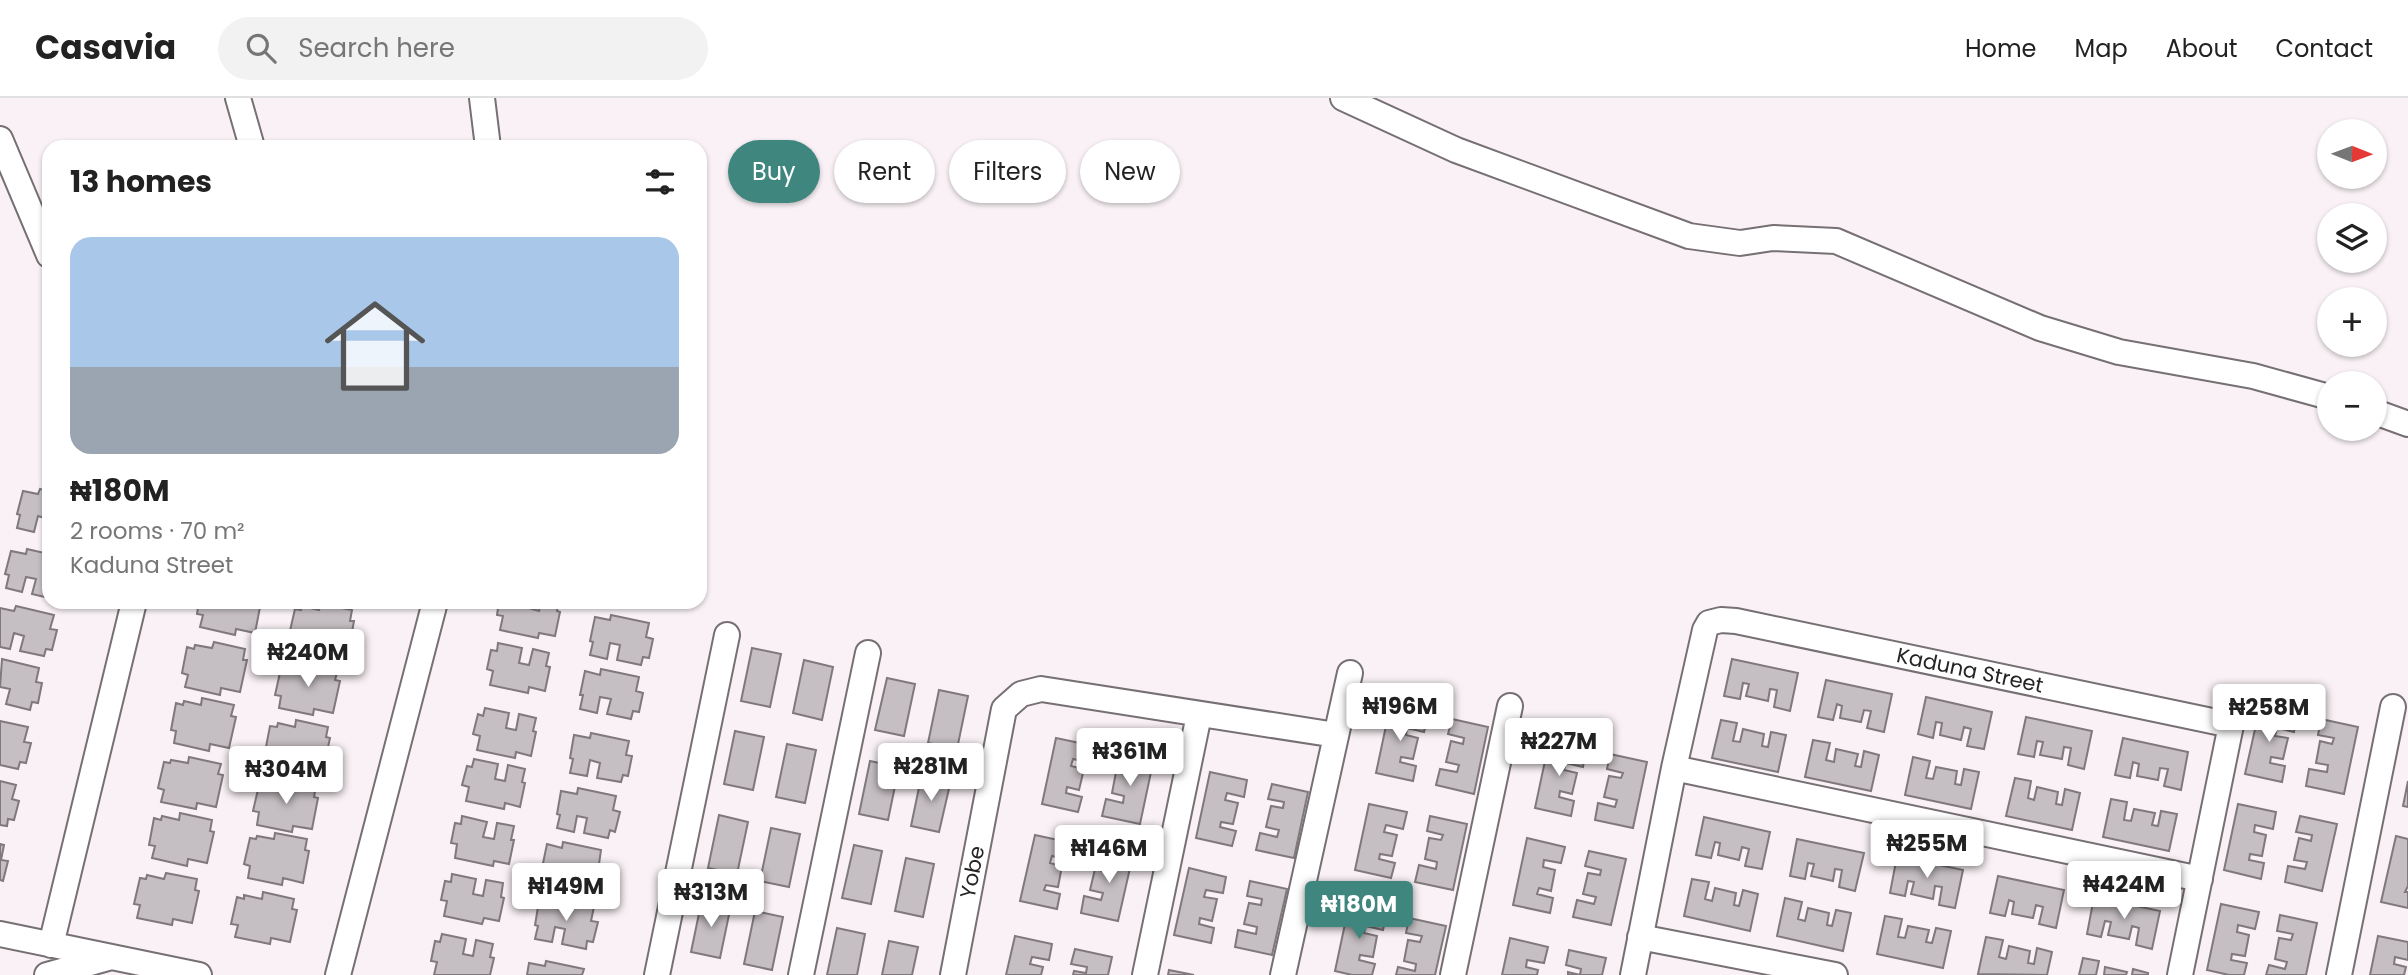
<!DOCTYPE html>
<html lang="en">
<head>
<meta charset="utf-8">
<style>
	body { margin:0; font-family:Poppins,sans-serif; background:#f2f2f2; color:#222; height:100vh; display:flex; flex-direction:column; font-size:26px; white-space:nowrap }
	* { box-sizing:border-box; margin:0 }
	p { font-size:23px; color:#767676 }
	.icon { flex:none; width:38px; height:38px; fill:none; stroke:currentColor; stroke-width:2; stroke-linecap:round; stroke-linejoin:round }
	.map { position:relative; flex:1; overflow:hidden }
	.sheet { position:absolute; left:42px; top:42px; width:665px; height:469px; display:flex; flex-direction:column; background:#fff; border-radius:21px; box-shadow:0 2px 5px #0004 }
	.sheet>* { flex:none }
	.guide { position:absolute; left:728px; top:42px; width:665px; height:63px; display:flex; gap:14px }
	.needle { width:46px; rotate:91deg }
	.fabs { position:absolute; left:2317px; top:21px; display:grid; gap:14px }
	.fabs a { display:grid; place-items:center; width:70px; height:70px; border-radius:50%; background:#fff; box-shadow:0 2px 5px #0004; font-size:35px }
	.price { position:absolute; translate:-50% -60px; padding:0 16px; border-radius:7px; background:#fff; color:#222; font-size:23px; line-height:46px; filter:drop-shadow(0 2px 4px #0008) }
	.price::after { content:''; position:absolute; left:50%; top:42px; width:21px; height:16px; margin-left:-10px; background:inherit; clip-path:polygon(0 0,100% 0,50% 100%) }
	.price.current { background:#3f867f; color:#fff }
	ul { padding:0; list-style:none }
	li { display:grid; align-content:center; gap:14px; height:371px; padding:0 28px }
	li span { display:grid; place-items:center; height:217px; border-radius:21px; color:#555 }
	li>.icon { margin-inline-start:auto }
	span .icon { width:126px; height:126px; fill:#fffc; stroke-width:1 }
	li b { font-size:30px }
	h2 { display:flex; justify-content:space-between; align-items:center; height:84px; padding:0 28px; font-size:30px }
	.pill { padding:0 24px; border-radius:32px; background:#fff; box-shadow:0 2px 5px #0004; font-size:24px; line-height:63px }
	.pill.current { background:#3f867f; color:#fff }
	header { display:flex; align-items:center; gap:42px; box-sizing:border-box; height:98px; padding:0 35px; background:#fff; border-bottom:2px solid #e0e0e0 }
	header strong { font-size:33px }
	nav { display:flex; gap:38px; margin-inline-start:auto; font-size:24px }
	.search { width:490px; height:63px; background:#f2f2f2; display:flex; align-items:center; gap:18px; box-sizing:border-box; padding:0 24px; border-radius:38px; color:#767676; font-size:26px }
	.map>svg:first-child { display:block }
</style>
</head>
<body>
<header>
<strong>Casavia</strong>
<div class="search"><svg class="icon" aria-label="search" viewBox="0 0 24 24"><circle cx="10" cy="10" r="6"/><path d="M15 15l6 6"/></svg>Search here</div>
<nav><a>Home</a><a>Map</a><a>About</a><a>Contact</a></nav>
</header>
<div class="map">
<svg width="2408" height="877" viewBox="0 0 2408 877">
	<rect width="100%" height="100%" fill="#f9f1f5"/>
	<path fill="#c5bec2" stroke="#7f787c" stroke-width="2" d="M40,391L49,393V437L44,436L48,421L38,418L34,434L17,430L20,417L17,416L23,393L38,396Z
		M27,451L49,456V500L32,496L36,481L26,479L22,494L6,490L9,477L5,476L11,453L26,456Z
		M199,504H261L255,535L236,531L235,537L200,529L203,517L197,516Z
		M499,504H530L529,510L539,513L541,504H558L557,513L560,514L555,538L539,535L538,540L500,532L503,518L497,517Z
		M321,506L352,512L350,523H354L348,555L329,551L327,558L293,550L295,538L289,537L295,511L301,512L302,508L319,512Z
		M16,508L54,517L50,531L57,532L52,552L46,551L44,558L20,553L24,538L14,535L10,551L0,549V510L14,513Z
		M611,517L649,525L646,539L653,541L649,560L643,559L641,567L617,562L620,547L610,545L607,561L590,557L593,544L590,543L595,519L610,522Z
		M214,544L245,551L243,562H247L240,594L221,590L220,597L185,589L188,577L182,575L187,549L194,551L195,547L212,550Z
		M498,545L522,550L519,565L529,567L533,551L549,555L546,568L550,569L545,593L529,589L528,595L490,587L493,573L487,571L491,552L497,553Z
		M752,550L781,556L770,609L741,603Z
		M2,561L39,570L36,584L42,585L38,605L32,604L30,612L6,606L10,591L0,589Z
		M1732,561L1798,575L1790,613L1774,609L1777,592L1770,591L1768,603L1746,598L1749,586L1743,585L1740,601L1724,598Z
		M804,562L833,569L822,622L793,615Z
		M306,565L338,571L335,582L340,583L333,615L314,611L313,617L279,610L281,598L275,597L281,570L287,572L288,568L305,571Z
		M601,571L639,579L636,593L643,595L639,614L633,613L631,621L607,616L611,601L600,599L597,615L580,611L583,597H580L585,573L600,577Z
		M887,580L915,586L904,638L875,632Z
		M1826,582L1892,596L1884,634L1867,630L1871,613L1864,612L1861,624L1840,620L1842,608L1837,606L1833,622L1818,619Z
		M939,592L968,598L957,651L928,645Z
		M1926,599L1992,614L1984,651L1967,648L1971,631L1964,629L1961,642L1940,637L1942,625L1936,624L1933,640L1918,636Z
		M202,600L234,607L231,618L236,619L229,650L210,646L209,653L174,645L176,633L171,632L176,605L183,607L184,603L201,607Z
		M1390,609L1428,617L1424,634L1407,630L1406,637L1418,640L1413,661L1401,659L1400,664L1416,668L1413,683L1376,675Z
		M2260,609L2297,617L2294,634L2277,630L2275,638L2288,640L2283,661L2271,659L2270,665L2285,668L2282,684L2245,676Z
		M485,610L509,615L506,630L516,632L519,616L536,620L533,633L536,634L531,658L516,654L515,660L477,652L480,638L473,636L478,616L483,618Z
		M2026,619L2092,633L2084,671L2068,667L2071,650L2064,649L2062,661L2040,657L2043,644L2037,643L2034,659L2018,656Z
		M1452,621L1488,629L1474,696L1436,687L1440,671L1457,674L1459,667L1446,664L1451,643L1463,646L1464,640L1448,636Z
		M2321,621L2358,629L2344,696L2306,688L2309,671L2327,674L2328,667L2316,665L2320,643L2332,646L2334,640L2318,637Z
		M296,622L328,629L326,639L330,640L323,672L305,668L303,674L268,667L271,655L265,654L270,628L277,629L278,625L295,629Z
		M1721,622L1737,625L1733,643L1740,644L1743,631L1764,636L1762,648L1768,649L1771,634L1786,637L1778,674L1712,660Z
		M0,623L28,629L24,644L31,645L26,665L20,664L18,671L0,667Z
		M735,633L764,639L753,692L724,686Z
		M591,635L629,643L626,657L632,658L628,678L623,677L621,684L597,680L600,665L590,662L587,678L570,675L573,661L570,660L574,637L590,640Z
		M1056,640L1094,648L1090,665L1073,661L1071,668L1084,671L1079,692L1067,689L1066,695L1082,699L1078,714L1042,706Z
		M2123,640L2188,654L2181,692L2164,688L2168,671L2160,670L2158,682L2137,678L2139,666L2133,664L2130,680L2115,677Z
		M1813,642L1830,645L1826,662L1834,664L1836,651L1858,656L1855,668L1861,669L1864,653L1879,657L1871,693L1805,679Z
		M1549,644L1586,652L1583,669L1566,665L1564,672L1577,675L1572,696L1560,693L1559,699L1574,703L1571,718L1535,710Z
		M787,646L816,652L805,705L776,699Z
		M1117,652L1154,660L1140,726L1102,718L1106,701L1123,705L1124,698L1112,695L1116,674L1129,677L1130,671L1114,667Z
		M1610,656L1647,664L1633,730L1595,722L1598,705L1615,709L1617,702L1604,699L1609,678L1621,680L1623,675L1607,671Z
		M189,659L221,666L218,676L223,677L216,709L197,705L196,711L161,704L164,692L158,690L164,664L170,665L171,662L188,665Z
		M1913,659L1930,663L1926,680L1933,681L1936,669L1957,673L1955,686L1961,687L1964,671L1979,674L1971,711L1905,697Z
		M474,661L498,666L495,681L505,683L508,667L525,671L522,684L525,685L520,709L505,705L504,711L466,703L469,689L462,687L467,668L472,669Z
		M870,663L899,669L888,722L859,716Z
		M1210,674L1247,682L1244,699L1227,695L1225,702L1238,705L1233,726L1221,724L1220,729L1236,733L1232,748L1196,740Z
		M922,675L951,682L939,734L911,728Z
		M2015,680L2031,683L2028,700L2034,702L2037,689L2058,694L2056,706L2062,707L2065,691L2080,695L2072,732L2006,718Z
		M285,682L316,688L314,699L318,700L312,731L293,728L292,734L257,727L259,714L253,713L259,687L265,689L267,684L283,688Z
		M0,683L16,687L12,701L19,703L14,722L8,721L7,728L0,727Z
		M2408,683V709L2403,708Z
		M1272,686L1308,694L1294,760L1256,752L1260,735L1277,739L1279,732L1266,729L1271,708L1283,710L1284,704L1268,701Z
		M578,690L616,698L613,712L620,714L615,734L610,732L608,740L584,735L587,720L577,718L574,734L557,730L560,717L557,716L561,693L577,696Z
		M2111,701L2127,704L2124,722L2131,723L2134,711L2155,715L2152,727L2158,728L2161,713L2177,716L2169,753L2103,739Z
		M1369,706L1407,714L1403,731L1386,727L1384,734L1397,737L1392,758L1380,756L1379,761L1395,765L1391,780L1355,772Z
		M2238,706L2276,714L2273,731L2255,727L2254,734L2266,737L2262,758L2250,756L2249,762L2264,765L2261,781L2224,772Z
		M180,715L212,722L210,733L214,734L207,765L188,761L187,768L152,760L155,748L149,747L154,720L161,722L162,718L179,722Z
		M719,717L748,724L737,776L708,770Z
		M462,718L487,724L483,739L494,741L497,725L514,728L511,742H514L509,766L494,763L493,768L455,760L457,746L451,745L455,725L461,726Z
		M1430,718L1467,726L1453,792L1415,784L1419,767L1436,771L1437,764L1425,761L1429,740L1441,742L1443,737L1427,733Z
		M2300,718L2337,726L2322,793L2285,784L2288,768L2305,771L2307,764L2294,762L2299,740L2311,743L2312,737L2296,734Z
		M1704,719L1770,734L1762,771L1745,768L1749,751L1742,749L1739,762L1718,757L1720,745L1715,744L1711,760L1696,757Z
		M771,730L800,736L789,789L760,783Z
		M275,735L307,741L305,752L309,753L303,785L283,780L282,787L248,780L250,768L244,766L250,740L256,741L257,738L274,741Z
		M1035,737L1072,745L1068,762L1052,758L1050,765L1062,768L1058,789L1046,787L1044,792L1060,796L1057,811L1020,803Z
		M2396,738L2408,741V788L2405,794H2408V810L2381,804Z
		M1527,740L1565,749L1561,765L1544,762L1543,769L1555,772L1551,793L1539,790L1537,796L1553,800L1550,815L1513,807Z
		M1797,741L1864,755L1855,793L1839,789L1842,772L1835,771L1833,783L1811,778L1814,766L1808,765L1805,781L1790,778Z
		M563,744L601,752L599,766L605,767L601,787L595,786L594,794L570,789L573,774L563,772L559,787L543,784L545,770H542L547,746L562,750Z
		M0,746L4,747L1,762L8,763L3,783L0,782Z
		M854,747L882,753L871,806L842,800Z
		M1096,749L1133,757L1118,823L1081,815L1084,798L1101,802L1103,795L1090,792L1095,771L1107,774L1108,767L1093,764Z
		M1589,753L1626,761L1611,827L1573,819L1577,802L1594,806L1596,799L1583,796L1588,775L1600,777L1601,772L1585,768Z
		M1897,758L1963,772L1955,810L1939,807L1942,789L1935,788L1933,801L1911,796L1914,784L1908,783L1905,798L1890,795Z
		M906,760L934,766L923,819L895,813Z
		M1189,770L1226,779L1223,795L1206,792L1204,799L1217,801L1212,823L1200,820L1199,826L1214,830L1211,845L1174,837Z
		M166,775L197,781L195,792L199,793L192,825L173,821L172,827L137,820L140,807L134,806L140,780L146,781L147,777L164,781Z
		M452,776L476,781L473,796L483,798L486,782L503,785L501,799L504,800L499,823L484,820L482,826L444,818L447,803L441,802L445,783L451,784Z
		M1998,778L2064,792L2056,830L2039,826L2043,809L2036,807L2033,820L2012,816L2014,804L2009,802L2005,818L1990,815Z
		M1692,781L1709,784L1705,801L1712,803L1715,790L1736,795L1734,807L1739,808L1743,792L1758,796L1750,833L1684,818Z
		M1250,783L1287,791L1272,857L1235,849L1238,832L1256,836L1257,829L1244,826L1249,805L1261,807L1262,801L1247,798Z
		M263,794L294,801L292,811L297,812L290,844L271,840L270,846L235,839L238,827L231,826L237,799L244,801V797L262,801Z
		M2094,799L2160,813L2152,851L2136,847L2139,830L2132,828L2129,841L2108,837L2111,824L2105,823L2101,839L2087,836Z
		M1785,800L1802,804L1798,821L1805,823L1808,810L1829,815L1827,827L1832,828L1836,812L1851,815L1843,853L1777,838Z
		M556,801L594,809L591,823L598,824L593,844L587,843L586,851L562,846L565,831L555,829L552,844L535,841L538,828L535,827L539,803L555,807Z
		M702,801L731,807L720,860L691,854Z
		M2221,806L2259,814L2255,831L2238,827L2237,834L2249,837L2245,858L2232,856L2231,862L2247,865L2244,877H2229L2207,872Z
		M1349,807L1387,815L1383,832L1366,828L1364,835L1377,838L1373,859L1360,857L1359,862L1375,866L1372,877H1352L1335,873Z
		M755,813L783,819L772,872L744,866Z
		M2280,817L2317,825L2306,877H2266L2269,867L2285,871L2287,864L2275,861L2279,840L2291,842L2293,836L2277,833Z
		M1885,818L1902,821L1898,839L1905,840L1908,828L1929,832L1926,844L1932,845L1936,830L1951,833L1943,870L1877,856Z
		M1409,820L1446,828L1435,877H1396L1398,869L1415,873L1416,866L1404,863L1408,842L1420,844L1422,838L1406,835Z
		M837,830L865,836L857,877H827Z
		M442,836L466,841L463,856L473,858L476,842L493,846L490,859L494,860L490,877H434L437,864L431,863L435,843L440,844Z
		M1015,838L1052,846L1049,862L1032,859L1030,866L1043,869L1041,877H1006Z
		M2378,838L2408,844V862L2395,859L2394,866L2406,869L2404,877H2370Z
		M1986,839L2003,842L1999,859L2006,861L2009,848L2030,853L2028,865L2034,866L2037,850L2052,854L2047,877L1978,876Z
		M1510,840L1548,849L1544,865L1527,862L1526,869L1538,872L1537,877H1502Z
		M889,843L918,849L912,877H882Z
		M1075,851L1112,859L1108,877H1073L1074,873L1086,875L1087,869L1071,866Z
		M1569,852L1606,860L1602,877H1568V874L1580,877L1581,871L1566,867Z
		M2083,860L2099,863L2096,877H2079Z
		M546,863L584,871L582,877H527L529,865L545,868Z
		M2105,869L2127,874L2126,877H2104Z
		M2133,871L2148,875V877H2132Z
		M1169,872L1194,877H1168Z"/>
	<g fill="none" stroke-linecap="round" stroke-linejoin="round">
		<g stroke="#766f73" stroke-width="28">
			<path id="minor" d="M238,0L252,49
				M482,0L488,49
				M1343,0L1456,52L1689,138L1740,145L1773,140L1836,143L2040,230L2119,254L2253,278L2329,299
				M0,41L49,157
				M2375,314L2408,326
				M1674,670L2200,781
				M0,836L199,877
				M1640,839L1835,877
				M51,847L134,504
				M47,877L108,860
				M338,877L435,504
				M657,877L727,537
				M801,877L868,555
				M953,877L1004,611L1021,596L1041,591L1336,637
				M1145,877L1199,617
				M1283,877L1350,575
				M1453,877L1510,608
				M1633,877L1674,670L1705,532L1709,525L1721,522L1736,523L2231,627L2180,877
				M2339,877L2393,609"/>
		</g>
		<use href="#minor" stroke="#fff" stroke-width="24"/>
	</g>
	<g text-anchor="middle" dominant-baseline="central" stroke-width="7" stroke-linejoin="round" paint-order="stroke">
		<g font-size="21" fill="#262325" stroke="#fff">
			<text transform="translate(1970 572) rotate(12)">Kaduna Street</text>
			<text transform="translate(972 774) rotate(-79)">Yobe</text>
		</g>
	</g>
</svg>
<div class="fabs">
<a><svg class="needle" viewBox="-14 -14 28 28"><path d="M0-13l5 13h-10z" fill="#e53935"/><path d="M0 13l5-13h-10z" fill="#767676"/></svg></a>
<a><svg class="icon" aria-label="layers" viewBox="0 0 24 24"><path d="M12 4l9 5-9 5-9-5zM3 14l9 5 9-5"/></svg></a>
<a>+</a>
<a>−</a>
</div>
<b class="price" style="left:308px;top:591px">₦240M</b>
<b class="price" style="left:1400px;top:645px">₦196M</b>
<b class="price" style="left:2269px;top:646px">₦258M</b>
<b class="price" style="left:1559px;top:680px">₦227M</b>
<b class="price" style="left:1130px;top:690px">₦361M</b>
<b class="price" style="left:931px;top:705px">₦281M</b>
<b class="price" style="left:286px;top:708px">₦304M</b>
<b class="price" style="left:1927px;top:782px">₦255M</b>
<b class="price" style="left:1109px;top:787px">₦146M</b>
<b class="price" style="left:2124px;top:823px">₦424M</b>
<b class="price" style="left:566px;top:825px">₦149M</b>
<b class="price" style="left:711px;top:831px">₦313M</b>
<b class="price current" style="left:1359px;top:843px">₦180M</b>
<div class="guide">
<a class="pill current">Buy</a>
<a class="pill">Rent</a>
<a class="pill">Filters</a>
<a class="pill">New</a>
</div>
<section class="sheet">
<h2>13 homes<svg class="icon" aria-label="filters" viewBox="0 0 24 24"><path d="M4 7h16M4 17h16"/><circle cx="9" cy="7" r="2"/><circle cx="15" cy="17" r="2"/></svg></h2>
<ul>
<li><span style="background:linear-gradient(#a9c7e8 60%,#9aa5b1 0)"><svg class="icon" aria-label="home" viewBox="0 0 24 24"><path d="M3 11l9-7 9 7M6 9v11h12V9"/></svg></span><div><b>₦180M</b><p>2 rooms · 70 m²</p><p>Kaduna Street</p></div></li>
</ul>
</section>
</div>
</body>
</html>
